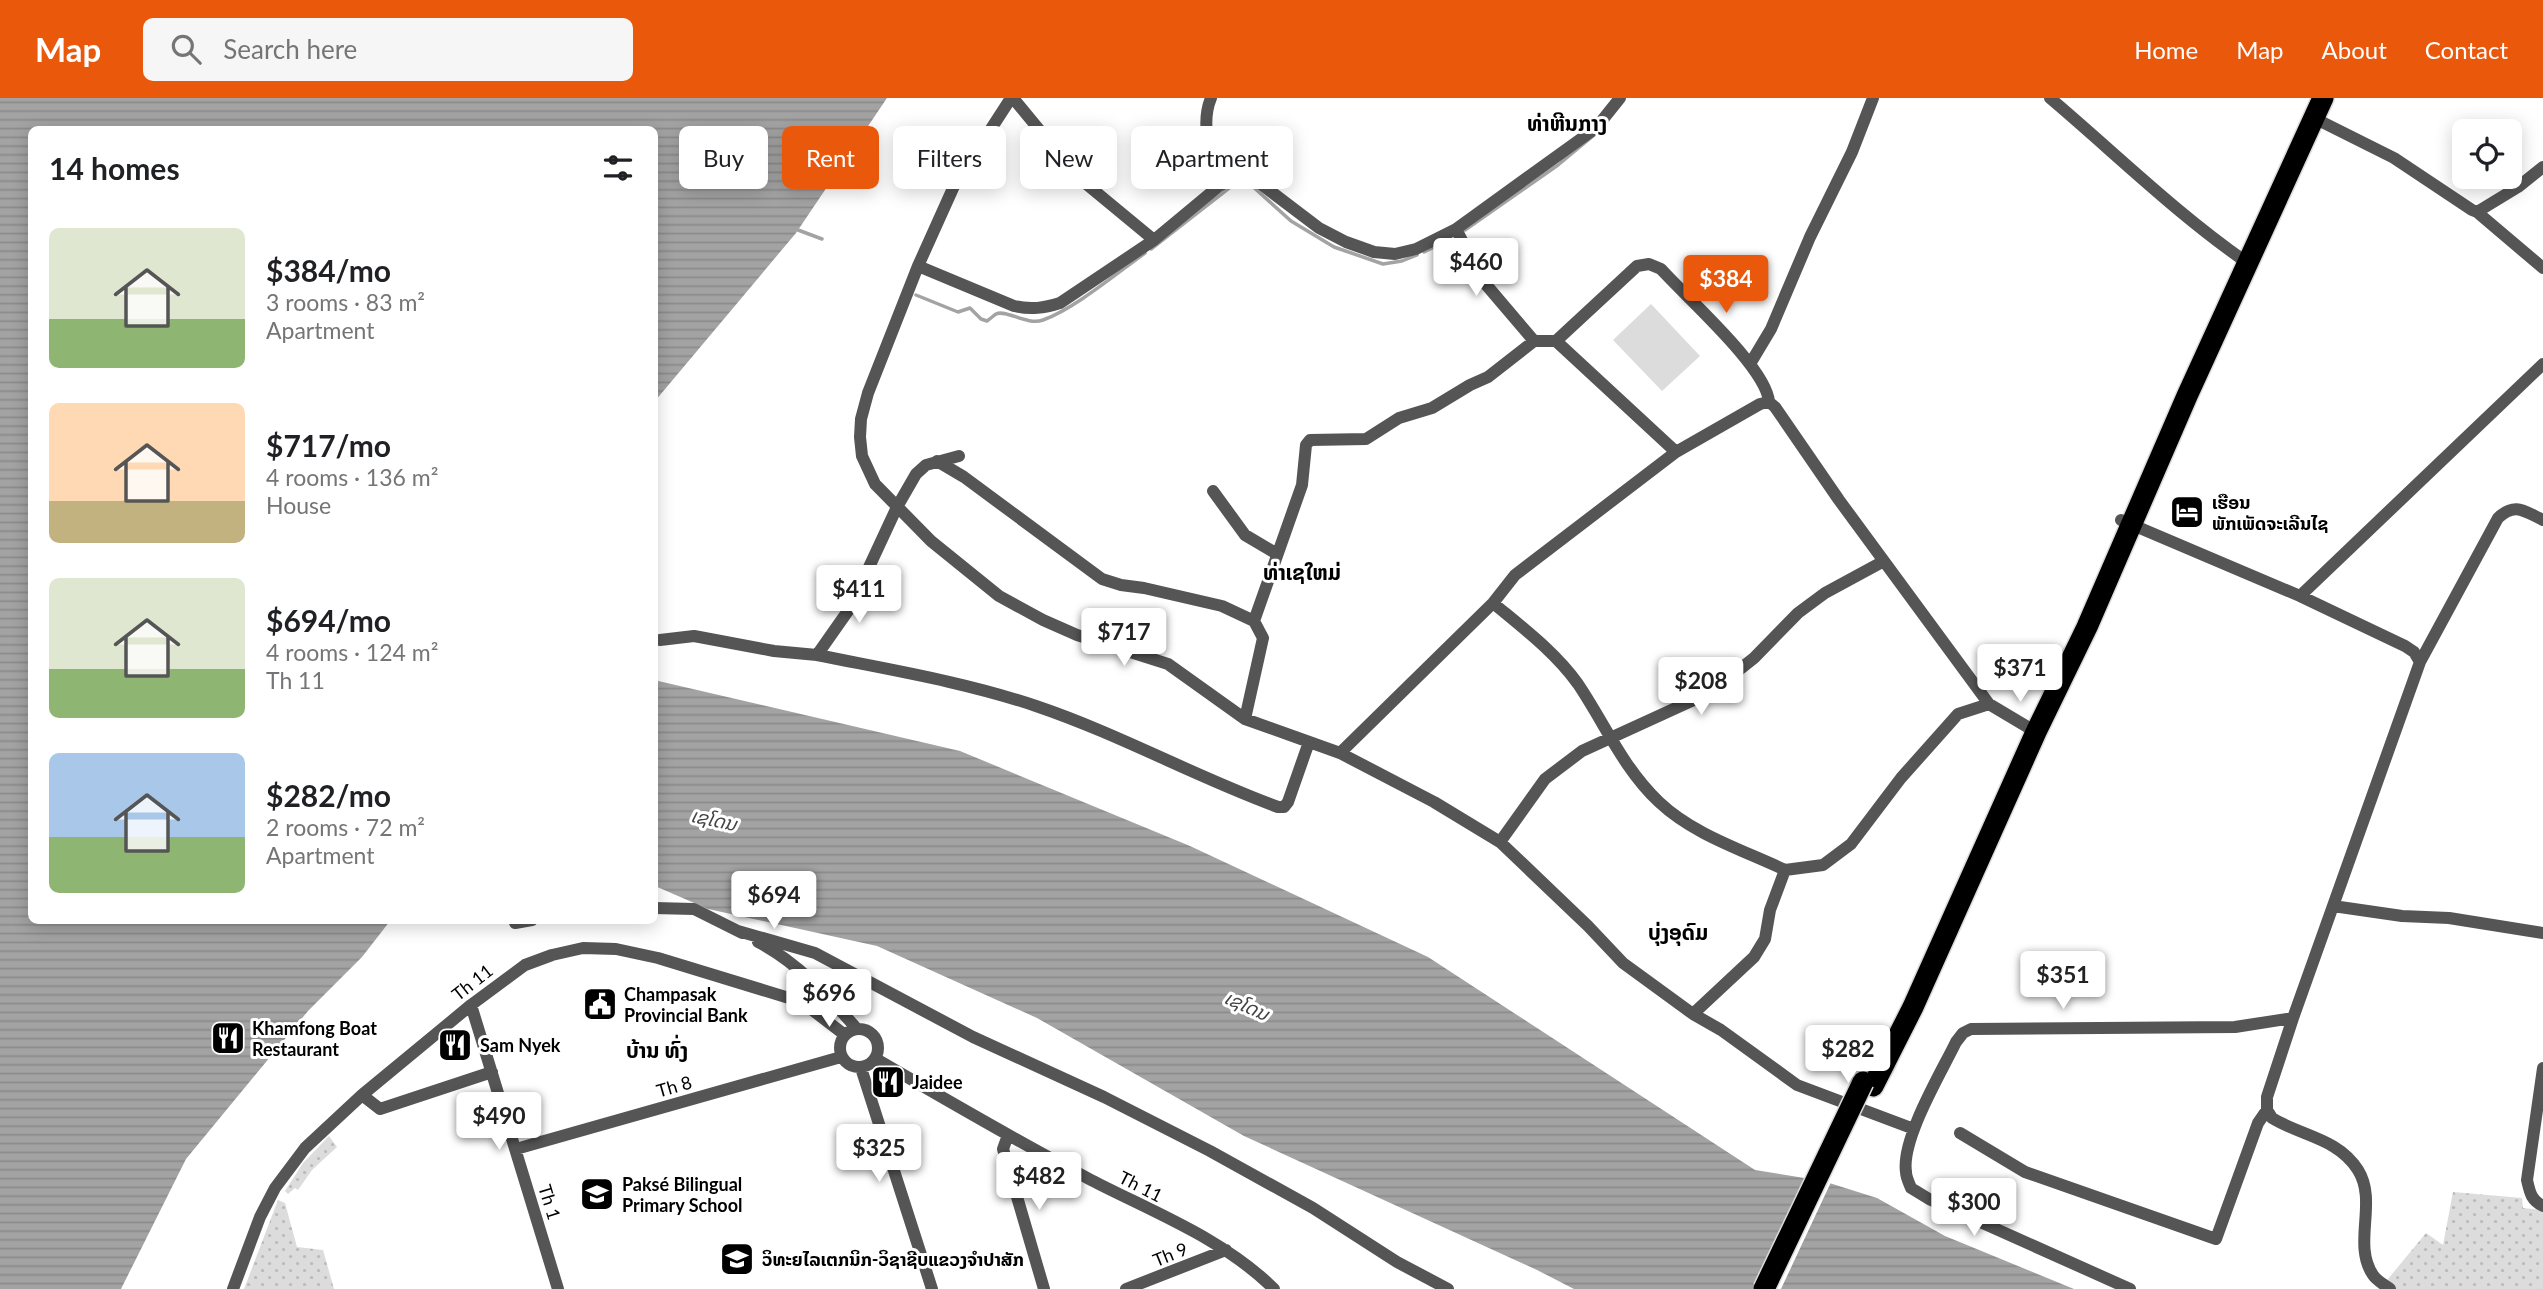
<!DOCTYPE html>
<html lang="en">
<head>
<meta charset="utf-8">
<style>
	body { margin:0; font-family:Lato,"Noto Sans Lao",sans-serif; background:#f6f6f6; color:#202124; height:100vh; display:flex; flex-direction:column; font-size:26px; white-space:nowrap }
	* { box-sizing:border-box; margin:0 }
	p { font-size:23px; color:#757577 }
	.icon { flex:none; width:38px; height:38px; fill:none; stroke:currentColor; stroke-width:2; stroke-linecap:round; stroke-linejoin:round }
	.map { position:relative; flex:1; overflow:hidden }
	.details { position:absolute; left:28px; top:28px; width:630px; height:798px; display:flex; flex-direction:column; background:#fff; border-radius:10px; box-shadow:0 4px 18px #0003 }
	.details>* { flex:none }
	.banner { position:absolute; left:679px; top:28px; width:665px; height:63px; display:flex; gap:14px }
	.buttons { position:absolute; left:2452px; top:21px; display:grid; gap:14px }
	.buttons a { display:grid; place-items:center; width:70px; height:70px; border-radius:10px; background:#fff; box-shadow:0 4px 18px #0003; font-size:35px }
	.price { position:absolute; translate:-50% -60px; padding:0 16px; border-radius:7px; background:#fff; color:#222; font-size:23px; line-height:46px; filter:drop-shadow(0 2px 4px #0008) }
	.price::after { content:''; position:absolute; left:50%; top:42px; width:21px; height:16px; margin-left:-10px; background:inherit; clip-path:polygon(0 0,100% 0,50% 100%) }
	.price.current { background:#ea580c; color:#fff }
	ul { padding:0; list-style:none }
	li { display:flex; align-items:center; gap:21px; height:175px; padding:0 21px }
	li span { display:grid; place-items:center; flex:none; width:196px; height:140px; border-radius:10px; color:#555 }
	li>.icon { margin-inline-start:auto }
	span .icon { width:84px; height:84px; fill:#fffc; stroke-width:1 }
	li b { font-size:30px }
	h2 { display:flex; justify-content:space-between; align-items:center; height:84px; padding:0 21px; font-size:30px }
	.tag { padding:0 24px; border-radius:10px; background:#fff; box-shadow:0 4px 18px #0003; font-size:24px; line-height:63px }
	.tag.current { background:#ea580c; color:#fff }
	header { display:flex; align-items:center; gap:42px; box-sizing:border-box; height:98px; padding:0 35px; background:#ea580c; color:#fff }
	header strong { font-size:33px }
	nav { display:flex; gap:38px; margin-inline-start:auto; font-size:24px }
	.search { width:490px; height:63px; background:#f6f6f6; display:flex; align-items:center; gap:18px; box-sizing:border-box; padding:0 24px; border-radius:10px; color:#757577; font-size:26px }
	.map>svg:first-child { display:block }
</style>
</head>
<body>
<header>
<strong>Map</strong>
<div class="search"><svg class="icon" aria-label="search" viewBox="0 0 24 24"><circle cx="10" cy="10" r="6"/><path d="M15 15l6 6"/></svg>Search here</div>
<nav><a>Home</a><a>Map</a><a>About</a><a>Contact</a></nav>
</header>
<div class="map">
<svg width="2543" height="1191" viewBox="0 0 2543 1191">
	<defs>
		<pattern id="grass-dots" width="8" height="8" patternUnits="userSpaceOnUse" patternTransform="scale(1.75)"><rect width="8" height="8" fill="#dcdcdc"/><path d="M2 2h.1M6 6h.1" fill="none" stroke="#bbb" stroke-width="1.8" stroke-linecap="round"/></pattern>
		<pattern id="water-rules" width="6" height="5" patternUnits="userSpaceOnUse" patternTransform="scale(1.75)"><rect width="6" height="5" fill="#a3a3a3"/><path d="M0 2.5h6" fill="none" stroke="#8b8b8b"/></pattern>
	</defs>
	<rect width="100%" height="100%" fill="#fff"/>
	<path fill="url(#grass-dots)" d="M329,1038L337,1049L312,1072L298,1092L295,1090L288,1096L285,1093L303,1065Z
		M2453,1094L2522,1100L2523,1110L2543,1112V1191H2395L2388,1181L2426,1135L2443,1147Z
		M278,1102L285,1105L297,1149L323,1152L334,1191H244Z"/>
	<path fill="#dcdcdc" d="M1651,206L1700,258L1662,293L1613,242Z"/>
	<path fill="url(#water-rules)" d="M0,0H887L796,135L655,303L654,32H32V822L390,823L362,859L308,913L186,1061L121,1191H0Z
		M654,582L960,653L1190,748L1428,859L1755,1072L1823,1083L1877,1100L1945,1138L2074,1191H1574L1537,1172L1244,1038L1037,920L877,848L708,811L655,788Z"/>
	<path fill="#fff" d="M1807,1077L1832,1082L1781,1191H1753Z"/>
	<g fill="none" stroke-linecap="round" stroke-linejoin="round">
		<path stroke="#a3a3a3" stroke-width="3.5" d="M798,132L822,141
			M1465,132L1558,67L1605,28
			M1151,151L1233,87L1250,86L1291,123L1334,149L1383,166L1402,163L1417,157
			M1424,154L1451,141
			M916,197L958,214L970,210L981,221L987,223C990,221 993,218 996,216C1006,211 1027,228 1043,222C1074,211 1117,175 1145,155"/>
		<g stroke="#dbdbdb" stroke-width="24">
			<path id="highway" d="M1873,988L1913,909L2036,634L2087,529L2187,298L2323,0"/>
		</g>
		<path stroke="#555" stroke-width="12" d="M1011,0L954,88L918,168L868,295L861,321L860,339L862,358L875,386L931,443L999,498L1043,522L1077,537L1168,566L1245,621L1340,655L1434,704L1500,744L1588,828L1623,865L1693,916L1721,932L1797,987L1914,1031
			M1013,0L1079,80L1154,142
			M1211,0C1199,29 1213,59 1219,88
			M2050,0C2116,56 2178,117 2249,166
			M2314,20L2394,60L2472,112L2477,114L2543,170
			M2477,114L2518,89L2543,69
			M1456,131L1483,183L1534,243
			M918,168L1014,208C1031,212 1044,210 1060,205L1154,142L1219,88L1234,80L1246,78L1257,83L1319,130L1346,144L1374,154L1395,156L1416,151L1456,131L1596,30L1620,0
			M1556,243L1676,354
			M1750,266L1771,231L1810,139L1852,54L1873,0
			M937,363L964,379L1102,481L1121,487L1144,490L1222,508L1254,523L1263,540L1245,621
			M1213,393L1245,437L1277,456
			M2121,422L2300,498L2405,548L2414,554L2420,564L2293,920L2267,999V1012L2272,1020C2301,1038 2338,1040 2358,1072C2378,1104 2352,1146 2373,1177C2377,1183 2385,1187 2390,1191
			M2300,498L2543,266
			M1493,505C1523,530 1555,554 1578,586C1605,626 1623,670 1659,704C1694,737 1743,752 1785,772
			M1254,523L1302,387L1306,347L1310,342L1366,341L1399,320L1432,310L1470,287L1488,279L1534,243H1556L1637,168L1649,166L1661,171C1686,199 1767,270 1769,304L1775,309L1839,402L1989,606L2036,634
			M660,542L694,538L774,553L817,557L850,510L897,409L916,376L926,367L959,358
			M817,557C891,572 965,584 1036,608C1119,636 1196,679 1278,709H1284L1288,704L1309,644
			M2420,564L2498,420C2515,404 2524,413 2543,422
			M1340,655L1493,505L1515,477L1676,354L1760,306L1769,304
			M1500,744L1545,681L1582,653L1711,594L1754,560L1798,515L1825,495L1884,463
			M2333,808L2402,818L2449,820L2543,835
			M654,810L694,811L742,835
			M515,825L532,822
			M738,833L815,855L973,939L1104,999L1210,1053L1313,1110L1397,1164L1448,1191
			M758,844C797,864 829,899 857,931
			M471,907L558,1191
			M1693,916L1754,859L1765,841L1770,812L1785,772L1823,767L1851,746L1901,680L1958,616L1989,606
			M840 950a19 19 0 1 1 38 0a19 19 0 1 1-38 0Z
			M876,961C947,1002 1018,1044 1091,1082C1153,1114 1224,1141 1274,1191
			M861,970L932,1191
			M2543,970L2527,1082C2530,1095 2531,1102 2543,1108
			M362,997L380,1011L492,974
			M1960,1035L2025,1074L2216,1141L2258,1025L2267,1012
			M1008,1037L1003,1051L1044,1191
			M516,1051L841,959
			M233,1191L260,1119L275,1090L305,1050L362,997L471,907L525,867L552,857L583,850L616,851L658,860L802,904L845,937
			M1126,1191L1226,1152
			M2130,1191L1929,1101L1911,1090C1909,1085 1906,1079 1906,1074C1901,1041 1941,975 1956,944L1963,935L1971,931L2235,929L2293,920"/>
		<use href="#highway" stroke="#000" stroke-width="21"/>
		<g stroke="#dbdbdb" stroke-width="24" stroke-linecap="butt">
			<path id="highway-bridge" d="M1764,1191L1863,984"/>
		</g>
		<use href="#highway-bridge" stroke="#000" stroke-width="21"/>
	</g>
	<defs>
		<g id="hotel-square" transform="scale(1.75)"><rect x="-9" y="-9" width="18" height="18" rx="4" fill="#000" stroke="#fff"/><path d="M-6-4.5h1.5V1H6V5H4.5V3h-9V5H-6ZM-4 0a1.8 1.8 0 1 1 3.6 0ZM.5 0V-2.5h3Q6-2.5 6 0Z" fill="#fff"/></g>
		<g id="civic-square" transform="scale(1.75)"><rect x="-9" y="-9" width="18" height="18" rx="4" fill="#000" stroke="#fff"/><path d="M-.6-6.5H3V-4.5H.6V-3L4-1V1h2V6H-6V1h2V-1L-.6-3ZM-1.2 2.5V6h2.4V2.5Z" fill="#fff"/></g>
		<g id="restaurant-square" transform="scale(1.75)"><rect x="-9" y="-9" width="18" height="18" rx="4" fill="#000" stroke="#fff"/><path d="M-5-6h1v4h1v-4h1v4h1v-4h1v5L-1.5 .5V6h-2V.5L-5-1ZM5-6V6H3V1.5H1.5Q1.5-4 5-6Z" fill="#fff"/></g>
		<g id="school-square" transform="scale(1.75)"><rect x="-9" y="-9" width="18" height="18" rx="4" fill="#000" stroke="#fff"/><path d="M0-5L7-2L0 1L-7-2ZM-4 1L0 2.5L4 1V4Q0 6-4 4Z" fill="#fff"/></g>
	</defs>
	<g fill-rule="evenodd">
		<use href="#hotel-square" x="2187" y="414"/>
		<use href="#civic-square" x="600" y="906"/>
		<use href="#restaurant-square" x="228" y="940"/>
		<use href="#restaurant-square" x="455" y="947"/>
		<use href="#restaurant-square" x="888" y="984"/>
		<use href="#school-square" x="597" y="1096"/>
		<use href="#school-square" x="737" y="1161"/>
	</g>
	<g text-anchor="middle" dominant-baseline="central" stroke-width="6" stroke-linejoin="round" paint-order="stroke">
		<g font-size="18" font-weight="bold" fill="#000" stroke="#fff" text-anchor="start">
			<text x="2212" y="404">ເຮືອນ<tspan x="2212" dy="21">ພັກເພັດຈະເລີນໄຊ</tspan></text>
			<text x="624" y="896">Champasak<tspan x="624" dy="21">Provincial Bank</tspan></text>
			<text x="252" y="930">Khamfong Boat<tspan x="252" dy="21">Restaurant</tspan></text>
			<text x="480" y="947">Sam Nyek</text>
			<text x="912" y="984">Jaidee</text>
			<text x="622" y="1086">Paksé Bilingual<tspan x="622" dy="21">Primary School</tspan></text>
			<text x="762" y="1161">ວິທະຍໄລເຕກນິກ-ວິຊາຊີບແຂວງຈໍາປາສັກ</text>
		</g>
		<g font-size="18" fill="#000" stroke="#fff">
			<text transform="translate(472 884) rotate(-38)">Th 11</text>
			<text transform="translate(674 988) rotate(-16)">Th 8</text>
			<text transform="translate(1141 1088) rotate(27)">Th 11</text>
			<text transform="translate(550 1104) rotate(73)">Th 1</text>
			<text transform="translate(1170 1156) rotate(-22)">Th 9</text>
		</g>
		<g font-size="19" font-style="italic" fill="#444" stroke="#fff">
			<text transform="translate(714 721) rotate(12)">ເຊໂດນ</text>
			<text transform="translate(1247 907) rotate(24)">ເຊໂດນ</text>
		</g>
		<g font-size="21" font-weight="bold" fill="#000" stroke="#fff">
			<text x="1567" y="24">ທ່າຫີນກາງ</text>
			<text x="1302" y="473">ທ່າເຊໃຫມ່</text>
			<text x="1678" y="833">ບຸ່ງອຸດົມ</text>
			<text x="657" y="951">ບ້ານ ທົ່ງ</text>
		</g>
	</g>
</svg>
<div class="buttons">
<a><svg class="icon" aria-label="locate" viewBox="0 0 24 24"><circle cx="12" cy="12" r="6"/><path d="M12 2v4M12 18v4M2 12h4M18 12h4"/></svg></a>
</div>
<b class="price" style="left:1476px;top:200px">$460</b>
<b class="price current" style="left:1726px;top:217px">$384</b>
<b class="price" style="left:859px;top:527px">$411</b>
<b class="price" style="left:1124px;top:570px">$717</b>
<b class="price" style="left:2020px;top:606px">$371</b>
<b class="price" style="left:1701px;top:619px">$208</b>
<b class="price" style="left:774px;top:833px">$694</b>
<b class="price" style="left:2063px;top:913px">$351</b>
<b class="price" style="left:829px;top:931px">$696</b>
<b class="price" style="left:1848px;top:987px">$282</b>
<b class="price" style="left:499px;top:1054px">$490</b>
<b class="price" style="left:879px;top:1086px">$325</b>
<b class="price" style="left:1039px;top:1114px">$482</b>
<b class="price" style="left:1974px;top:1140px">$300</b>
<div class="banner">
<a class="tag">Buy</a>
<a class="tag current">Rent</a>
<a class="tag">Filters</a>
<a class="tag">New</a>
<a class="tag">Apartment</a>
</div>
<section class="details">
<h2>14 homes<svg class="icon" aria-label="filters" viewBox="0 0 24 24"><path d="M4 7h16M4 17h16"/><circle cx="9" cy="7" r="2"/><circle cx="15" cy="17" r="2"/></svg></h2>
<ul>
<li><span style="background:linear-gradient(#dfe7d0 65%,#8fb573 0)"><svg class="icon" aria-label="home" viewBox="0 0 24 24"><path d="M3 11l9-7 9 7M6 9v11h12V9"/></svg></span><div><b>$384/mo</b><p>3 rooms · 83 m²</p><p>Apartment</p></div></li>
<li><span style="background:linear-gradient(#ffd9b3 70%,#c2b280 0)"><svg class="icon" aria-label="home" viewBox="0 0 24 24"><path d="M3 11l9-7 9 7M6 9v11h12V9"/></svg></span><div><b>$717/mo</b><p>4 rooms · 136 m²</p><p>House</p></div></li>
<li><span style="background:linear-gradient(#dfe7d0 65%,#8fb573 0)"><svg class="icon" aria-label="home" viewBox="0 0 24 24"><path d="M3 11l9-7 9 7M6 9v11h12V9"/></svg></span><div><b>$694/mo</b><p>4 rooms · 124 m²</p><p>Th 11</p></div></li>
<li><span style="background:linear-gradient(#a9c7e8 60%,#8fb573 0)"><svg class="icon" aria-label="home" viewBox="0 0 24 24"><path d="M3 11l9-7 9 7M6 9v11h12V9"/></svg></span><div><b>$282/mo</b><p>2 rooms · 72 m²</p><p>Apartment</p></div></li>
</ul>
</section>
</div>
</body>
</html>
